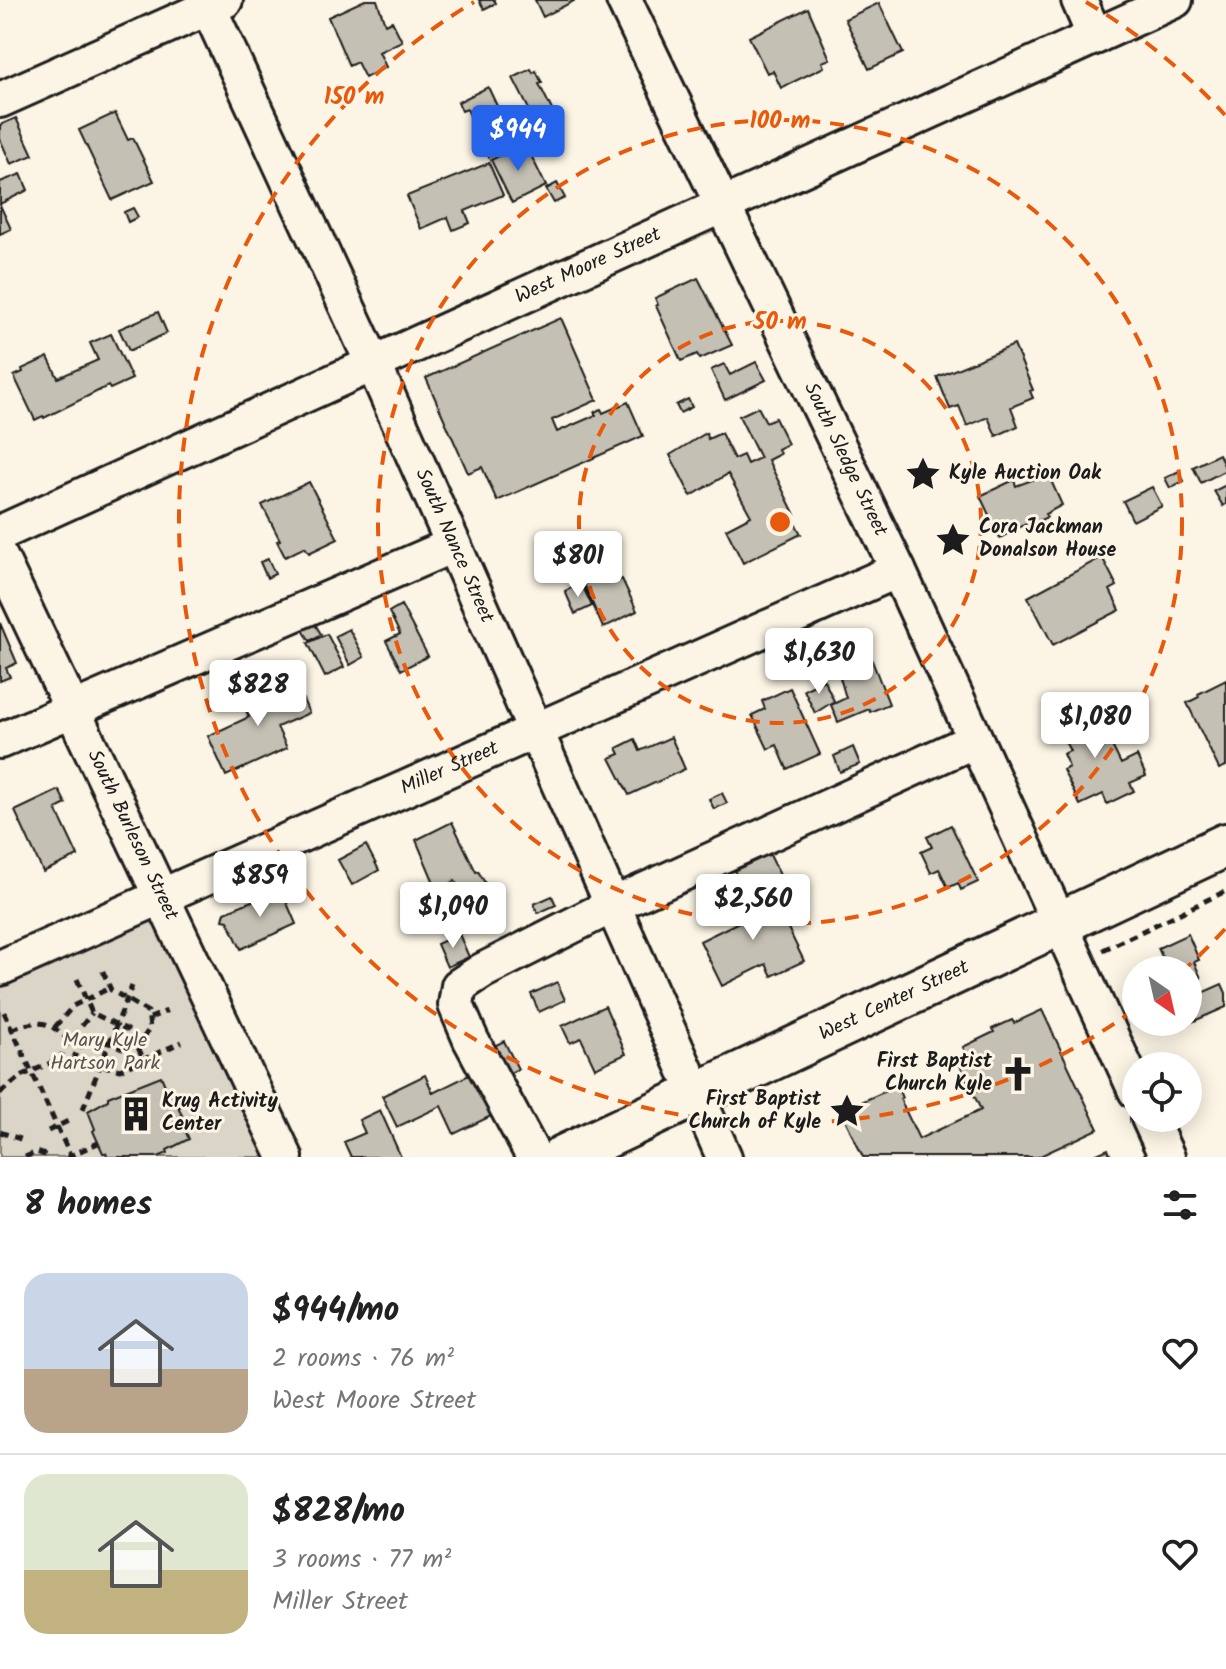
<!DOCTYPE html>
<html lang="en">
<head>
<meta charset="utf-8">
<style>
	body { margin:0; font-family:Kalam,sans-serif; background:#f2f2f2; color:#222; height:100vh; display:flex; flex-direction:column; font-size:30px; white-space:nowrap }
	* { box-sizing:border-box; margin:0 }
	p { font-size:26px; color:#767676 }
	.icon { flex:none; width:44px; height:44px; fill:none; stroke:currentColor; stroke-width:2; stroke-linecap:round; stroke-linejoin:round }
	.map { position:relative; height:1157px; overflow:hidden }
	.details { display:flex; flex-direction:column; background:#fff; flex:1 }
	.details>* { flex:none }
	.needle { width:52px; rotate:146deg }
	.fabs { position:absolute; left:1122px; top:956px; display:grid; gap:16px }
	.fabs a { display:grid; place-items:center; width:80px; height:80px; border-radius:50%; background:#fff; box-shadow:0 4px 20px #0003; font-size:40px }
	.price { position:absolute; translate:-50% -68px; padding:0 18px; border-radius:8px; background:#fff; color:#222; font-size:26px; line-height:52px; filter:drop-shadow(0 2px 4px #0008) }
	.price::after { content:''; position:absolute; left:50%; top:48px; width:24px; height:18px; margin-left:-12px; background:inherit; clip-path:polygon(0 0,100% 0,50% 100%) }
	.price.active { background:#2563eb; color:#fff }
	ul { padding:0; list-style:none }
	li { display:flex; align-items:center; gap:24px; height:200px; padding:0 24px }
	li+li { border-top:2px solid #e0e0e0 }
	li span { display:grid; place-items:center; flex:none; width:224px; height:160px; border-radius:24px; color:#555 }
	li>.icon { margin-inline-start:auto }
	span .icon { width:96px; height:96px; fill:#fffc; stroke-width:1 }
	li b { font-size:34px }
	h2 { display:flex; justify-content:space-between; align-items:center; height:96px; padding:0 24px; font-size:34px }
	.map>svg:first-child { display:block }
</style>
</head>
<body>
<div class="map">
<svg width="1226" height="1157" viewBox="0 0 1226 1157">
	<rect width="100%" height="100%" fill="#fcf5e5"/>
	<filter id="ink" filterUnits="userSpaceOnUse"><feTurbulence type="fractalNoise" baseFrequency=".0125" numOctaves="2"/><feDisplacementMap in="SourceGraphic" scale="16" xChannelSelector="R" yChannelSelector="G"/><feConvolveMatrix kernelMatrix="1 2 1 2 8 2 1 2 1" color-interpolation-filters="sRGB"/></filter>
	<g filter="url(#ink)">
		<path fill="#dbd5c8" stroke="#7c7872" stroke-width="2" d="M144,916L162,923L266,1157H0V981Z"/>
		<path fill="#c4c0b3" stroke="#1c1c1c" stroke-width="2" d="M365,0H377L385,24L392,21L402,41L379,52L386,67L365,78L357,62L349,66L328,17Z
			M479,0H494L496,3L484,9Z
			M535,0H574V1L543,17Z
			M879,3L903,53L869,69L845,19Z
			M808,8L830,59L822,62L824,67L781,88L773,71L767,73L749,37Z
			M531,69L533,73L536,71L542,83L539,84L558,122L540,131L513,78Z
			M488,87L515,144L489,157L467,109L462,111L458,102Z
			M115,113L128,140L133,138L154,181L112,200L79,130Z
			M16,118L33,155L11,164L0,139V125Z
			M525,143L546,186L512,203L491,160Z
			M489,163L503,195L465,211L470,223L453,230L448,217L421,229L407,196Z
			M21,174L28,190L0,204V182Z
			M557,183L565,198L554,203L546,189Z
			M0,205L11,229L0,234Z
			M133,208L138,217L128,222L124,212Z
			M698,278L732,345L700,359L697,354L681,361L656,306L658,305L655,298Z
			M158,312L167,333L129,351L119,329Z
			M561,318L597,400L552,420L557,432L596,415L594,412L601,409L603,413L628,402L643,436L497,501L482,467L468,473L426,378Z
			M111,334L132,379L110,389L108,386L44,418L43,416L35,420L14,376L23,372L22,369L48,357L58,378L98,360L90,343Z
			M1014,345L1033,390L1030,391L1033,398L1011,407L1018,426L996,436L988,417L967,426L959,406L950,409L937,377Z
			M756,362L766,380L725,400L711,370L724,364L730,375Z
			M688,399L692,407L680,413L676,405Z
			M758,407L766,422L775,418L788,444L778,449L780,454L768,460L795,515L794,521L801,534L743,563L726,529L751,516L728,474L691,496L670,455L706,433L708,439L721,433L734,459L743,455L747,464L760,458L739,416Z
			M1219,454L1226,470L1201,483L1193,467Z
			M1179,471L1184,481L1170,488L1165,478Z
			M1048,474L1062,505L1045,514L1047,517L1026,527L1025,524L1000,538L980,496L1014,480L1016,486Z
			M309,482L338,539L309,553L305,547L285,557L277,541L280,540L262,505Z
			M1226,485V504L1223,506L1214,491Z
			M1152,487L1162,506L1133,521L1123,501Z
			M1102,557L1117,586L1110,590L1120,610L1053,645L1028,597Z
			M268,559L275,574L267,578L260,562Z
			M604,566L613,583L622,579L637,611L603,628L581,577Z
			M581,583L592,606L575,614L565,591Z
			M401,605L428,656L401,670L386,641L400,634L389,612Z
			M313,621L321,634L310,641L301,627Z
			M0,623L17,663L6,668L10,677L0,681Z
			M349,629L364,657L350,665L335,636Z
			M327,634L344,667L325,677L308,643Z
			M869,653L889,704L870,712L869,709L838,722L831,705L846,698L839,674L845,672L842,664Z
			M266,680L275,696L297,686L309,713L277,727L287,748L226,776L208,736L249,717L243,704L251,701L246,689Z
			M824,680L834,701L815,713L804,690Z
			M1226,680V766L1219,769L1187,703L1199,697L1198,694Z
			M790,688L820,754L787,769L777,745L768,749L752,715L765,709L762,701Z
			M1092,705L1121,764L1137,756L1146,776L1130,783L1134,791L1107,804L1103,794L1080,805L1063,770L1069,767L1063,754L1070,751L1055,722Z
			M671,737L685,769L629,795L610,758L620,754L617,748L635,739L640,751Z
			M853,747L860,764L840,772L834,756Z
			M59,790L66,804L56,809L78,856L43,872L15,811Z
			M722,793L727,803L714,809L709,799Z
			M452,822L476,872L478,871L485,883L462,894L455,881L437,890L416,840Z
			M951,825L978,882L961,890L958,883L948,888L939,869L931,873L921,852L932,847L927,837Z
			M366,845L379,870L352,885L338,860Z
			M767,849L780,875L745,892L732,866Z
			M281,889L296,924L241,949L228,921L223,920L225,912Z
			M769,889L804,961L772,976L766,964L722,986L700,941L743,920L736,905Z
			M552,896L556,905L538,913L534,904Z
			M459,934L469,957L447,967L437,944Z
			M1188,934L1199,960L1194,962L1201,978L1196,981L1202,993L1222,984L1226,993V1007L1185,1025L1183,1022H1188V970H1168L1158,948Z
			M557,982L565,1000L539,1012L531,994Z
			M605,1006L626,1054L595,1068L581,1038L570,1043L562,1026Z
			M1042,1010L1098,1129L1038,1157H863L841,1111L897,1086L902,1098L900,1099L919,1139L981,1110L959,1063L968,1059L963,1047L994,1032L992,1029L1012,1020L1014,1023Z
			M504,1041L518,1069L502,1077L488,1049Z
			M471,1074L491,1116L454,1134L441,1106L397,1127L382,1096L425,1075L433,1093Z
			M161,1076L169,1095L173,1094L183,1118L180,1119L189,1139L167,1150L168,1153L158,1157H108L106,1153H103L93,1131L95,1129L88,1111L108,1100V1097Z
			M380,1110L401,1157H351L344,1142L365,1133L359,1120Z
			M1108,1149L1111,1157H1090Z"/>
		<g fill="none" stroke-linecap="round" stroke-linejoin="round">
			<g stroke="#1c1c1c" stroke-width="40">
				<g id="minor">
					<path id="s1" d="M205,0L373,363L724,1157"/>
					<path id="s2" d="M624,0L898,570L1136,1091"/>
					<path d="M1079,0L1095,37"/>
					<path d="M0,100L225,0"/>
					<path id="s3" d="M0,533L1175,0"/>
					<path id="s4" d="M0,557L285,1157"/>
					<path d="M0,741L453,545"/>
					<path id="s5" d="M0,968L898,570"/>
					<path d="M1149,1118L1167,1157"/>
					<path d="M534,1157L471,1040L456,1005L459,986L482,971L611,906L975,740"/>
				</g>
			</g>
			<g stroke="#1c1c1c" stroke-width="48">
				<g id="major">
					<path id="s6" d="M563,1157L1226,845"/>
				</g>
			</g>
			<path stroke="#1c1c1c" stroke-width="5" stroke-dasharray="8 6" stroke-linecap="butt" d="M1103,950L1226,891
				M77,979L92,1013L130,1031L144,1060
				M4,1012L71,1157
				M150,1018L167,1011
				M55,1027L73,1006L110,988
				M12,1029C40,1019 48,1020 69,1041
				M60,1061L64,1048L92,1013
				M73,1061C81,1033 101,1039 122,1048L144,1037L150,1028L148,1012L111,990L101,967
				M0,1093L21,1076L53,1062L83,1061L120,1070L182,1042
				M178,1106L183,1103
				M83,1109L132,986
				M48,1131L68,1121
				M0,1132L26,1141
				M25,1157L37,1152L50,1157
				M67,1157L98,1143"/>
			<use href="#minor" stroke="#fcf5e5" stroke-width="34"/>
			<use href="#major" stroke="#fcf5e5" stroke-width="42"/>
		</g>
	</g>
	<g fill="none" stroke="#e8590c" stroke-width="4" stroke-dasharray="14 10">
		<circle cx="780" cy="522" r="201"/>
		<circle cx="780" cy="522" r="402"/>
		<path d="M1225 929A603 603 0 0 1 1187 967M1134 1010A603 603 0 1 1 474 2M1086 2A603 603 0 0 1 1225 115"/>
	</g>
	<defs>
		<g id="sight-bare" transform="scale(2.76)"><path d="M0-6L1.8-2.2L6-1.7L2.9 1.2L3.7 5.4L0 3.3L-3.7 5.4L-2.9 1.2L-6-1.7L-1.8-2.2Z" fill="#1c1c1c" stroke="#fcf5e5" stroke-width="2.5" paint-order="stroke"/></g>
		<g id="church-bare" transform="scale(2.76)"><path d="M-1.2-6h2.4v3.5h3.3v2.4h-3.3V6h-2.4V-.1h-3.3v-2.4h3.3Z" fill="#1c1c1c" stroke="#fcf5e5" stroke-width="2.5" paint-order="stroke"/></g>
		<g id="building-bare" transform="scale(2.76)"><path d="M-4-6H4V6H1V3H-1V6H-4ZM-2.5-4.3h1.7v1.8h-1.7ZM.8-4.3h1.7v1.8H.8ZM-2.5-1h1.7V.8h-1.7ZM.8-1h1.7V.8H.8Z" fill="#1c1c1c" stroke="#fcf5e5" stroke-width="2.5" paint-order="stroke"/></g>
	</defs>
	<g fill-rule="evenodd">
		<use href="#sight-bare" x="923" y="474"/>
		<use href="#sight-bare" x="953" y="540"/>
		<use href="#church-bare" x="1018" y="1074"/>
		<use href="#sight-bare" x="847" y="1111"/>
		<use href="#building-bare" x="136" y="1114"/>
	</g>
	<g text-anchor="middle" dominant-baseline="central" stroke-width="6" stroke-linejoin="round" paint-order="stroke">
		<g font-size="20" fill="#1c1c1c" stroke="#fcf5e5">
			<text stroke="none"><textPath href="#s3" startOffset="646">West Moore Street</textPath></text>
			<text stroke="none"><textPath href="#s2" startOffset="510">South Sledge Street</textPath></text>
			<text stroke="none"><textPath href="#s1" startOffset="600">South Nance Street</textPath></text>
			<text stroke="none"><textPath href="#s5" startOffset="492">Miller Street</textPath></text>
			<text stroke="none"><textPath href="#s4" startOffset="308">South Burleson Street</textPath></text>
			<text stroke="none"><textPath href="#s6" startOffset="366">West Center Street</textPath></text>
		</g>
		<g font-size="20" font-weight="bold" fill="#1c1c1c" stroke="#fcf5e5" text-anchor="start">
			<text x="949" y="474">Kyle Auction Oak</text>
			<text x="979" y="528">Cora Jackman<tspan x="979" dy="23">Donalson House</tspan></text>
			<text x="992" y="1062" text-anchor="end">First Baptist<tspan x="992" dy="23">Church Kyle</tspan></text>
			<text x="821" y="1100" text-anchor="end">First Baptist<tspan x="821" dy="23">Church of Kyle</tspan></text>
			<text x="162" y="1102">Krug Activity<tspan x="162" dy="23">Center</tspan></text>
		</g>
		<g font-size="20" fill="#555450" stroke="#fcf5e5">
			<text x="105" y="1041">Mary Kyle<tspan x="105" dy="23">Hartson Park</tspan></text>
		</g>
	</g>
	<circle cx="780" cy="522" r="12" fill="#e8590c" stroke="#fcf5e5" stroke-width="4"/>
	<g font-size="24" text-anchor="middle" font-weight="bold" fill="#e8590c" stroke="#fcf5e5" stroke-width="6" stroke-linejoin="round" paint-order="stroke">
		<text x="354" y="104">150 m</text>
		<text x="780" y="128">100 m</text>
		<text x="780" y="329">50 m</text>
	</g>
</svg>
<div class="fabs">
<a><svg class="needle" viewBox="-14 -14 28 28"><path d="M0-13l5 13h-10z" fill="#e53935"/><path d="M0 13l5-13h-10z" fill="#767676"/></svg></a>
<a><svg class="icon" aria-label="locate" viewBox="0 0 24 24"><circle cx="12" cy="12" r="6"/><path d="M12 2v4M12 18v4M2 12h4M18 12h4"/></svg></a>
</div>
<b class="price active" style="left:518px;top:173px">$944</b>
<b class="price" style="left:578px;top:599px">$801</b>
<b class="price" style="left:819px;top:696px">$1,630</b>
<b class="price" style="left:258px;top:728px">$828</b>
<b class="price" style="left:1095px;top:760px">$1,080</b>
<b class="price" style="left:260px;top:919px">$859</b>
<b class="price" style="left:753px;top:942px">$2,560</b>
<b class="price" style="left:453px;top:950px">$1,090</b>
</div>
<section class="details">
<h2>8 homes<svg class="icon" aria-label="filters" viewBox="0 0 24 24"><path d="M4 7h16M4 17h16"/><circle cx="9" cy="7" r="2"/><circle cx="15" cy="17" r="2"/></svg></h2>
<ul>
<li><span style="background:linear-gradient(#c9d6e8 60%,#b9a48a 0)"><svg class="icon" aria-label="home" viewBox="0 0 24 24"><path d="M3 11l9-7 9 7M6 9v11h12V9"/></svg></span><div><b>$944/mo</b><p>2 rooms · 76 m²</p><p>West Moore Street</p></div><svg class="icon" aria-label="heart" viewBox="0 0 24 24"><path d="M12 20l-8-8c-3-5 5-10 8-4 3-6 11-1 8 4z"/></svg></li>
<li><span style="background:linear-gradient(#dfe7d0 60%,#c2b280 0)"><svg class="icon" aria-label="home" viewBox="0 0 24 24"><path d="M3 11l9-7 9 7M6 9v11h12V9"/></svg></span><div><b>$828/mo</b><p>3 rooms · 77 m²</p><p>Miller Street</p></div><svg class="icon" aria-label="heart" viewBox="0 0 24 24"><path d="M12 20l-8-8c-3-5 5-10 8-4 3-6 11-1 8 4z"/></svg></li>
</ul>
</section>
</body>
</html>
